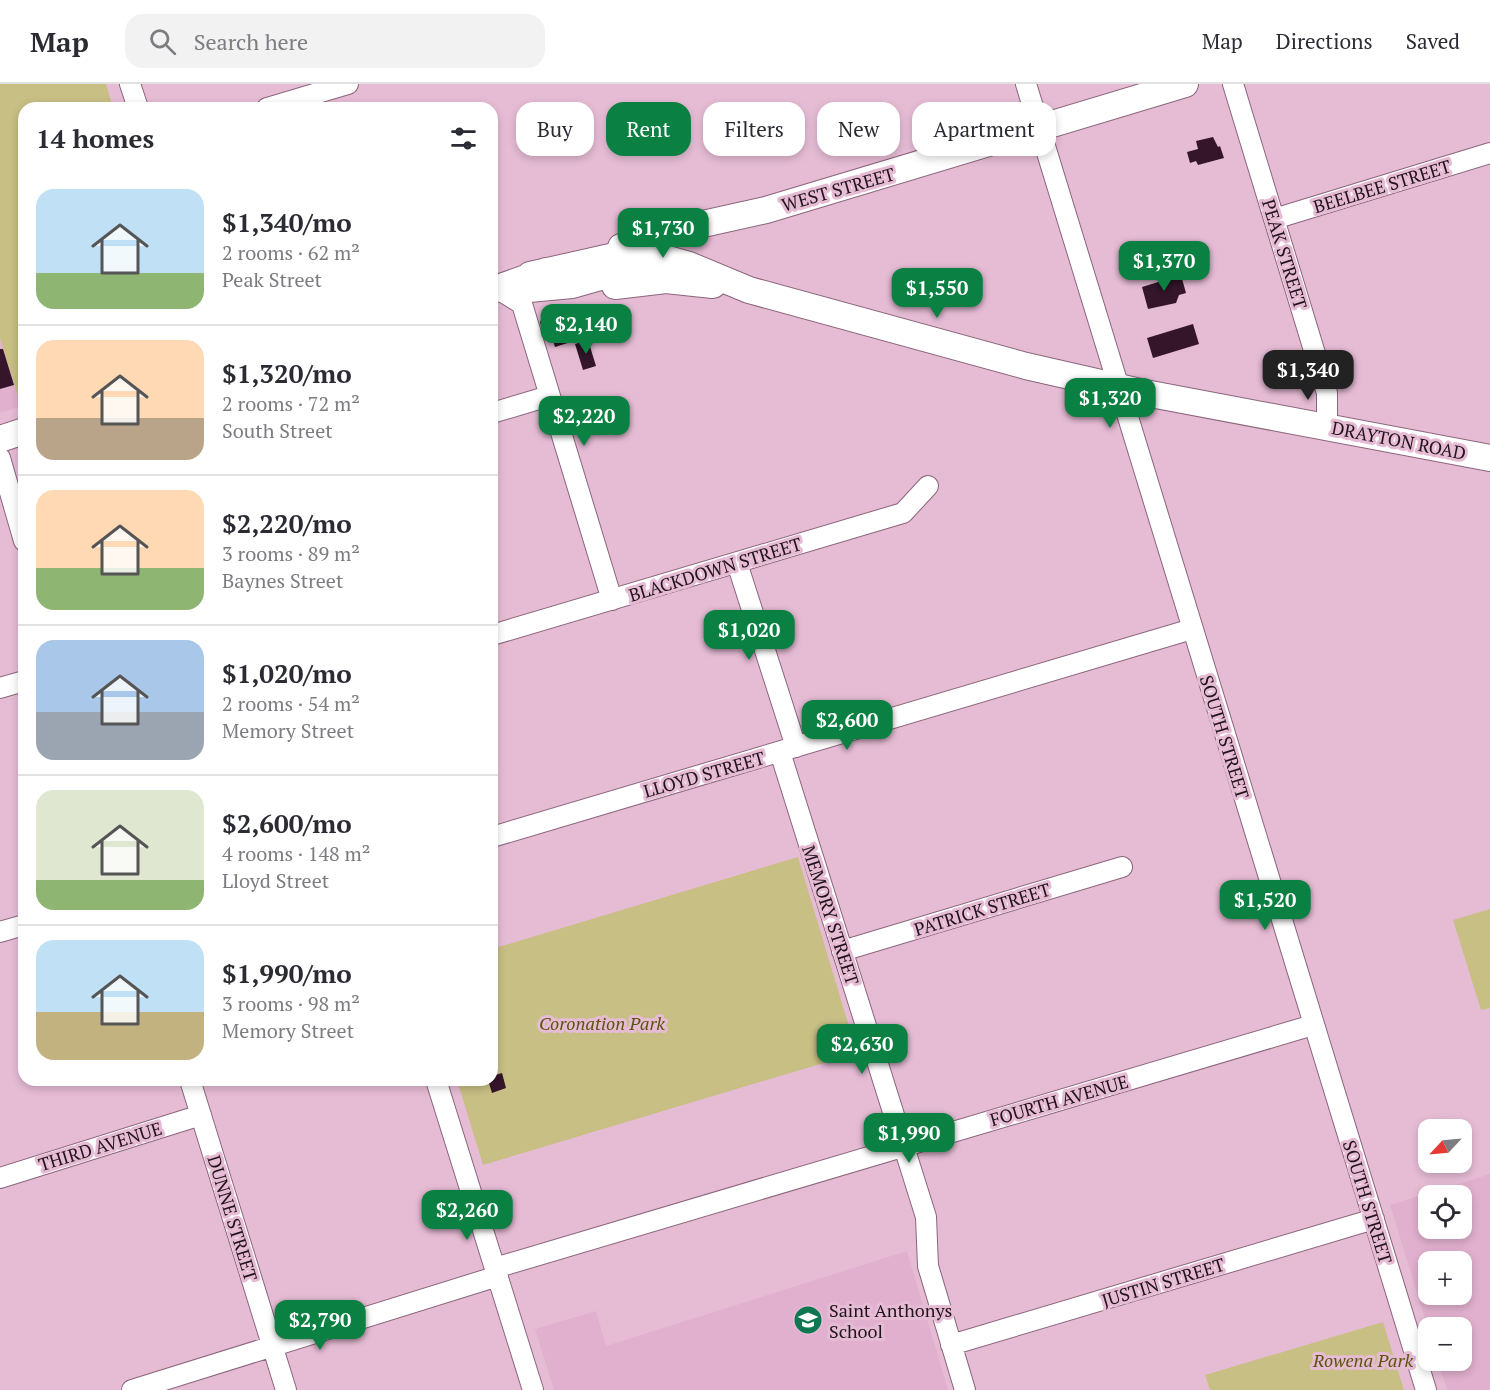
<!DOCTYPE html>
<html lang="en">
<head>
<meta charset="utf-8">
<style>
	body { margin:0; font-family:"PT Serif",serif; background:#f2f2f3; color:#2b2b33; height:100vh; display:flex; flex-direction:column; font-size:22px; white-space:nowrap }
	* { box-sizing:border-box; margin:0 }
	p { font-size:20px; color:#7c7c81 }
	.icon { flex:none; width:33px; height:33px; fill:none; stroke:currentColor; stroke-width:2; stroke-linecap:round; stroke-linejoin:round }
	.map { position:relative; flex:1; overflow:hidden }
	.drawer { position:absolute; left:18px; top:18px; width:480px; height:984px; display:flex; flex-direction:column; background:#fff; border-radius:18px; box-shadow:0 3px 9px #0003 }
	.drawer>* { flex:none }
	.guide { position:absolute; left:516px; top:18px; width:570px; height:54px; display:flex; gap:12px }
	.needle { width:39px; rotate:244deg }
	.tools { position:absolute; left:1418px; top:1035px; display:grid; gap:12px }
	.tools a { display:grid; place-items:center; width:54px; height:54px; border-radius:12px; background:#fff; box-shadow:0 3px 9px #0003; font-size:30px }
	.price { position:absolute; translate:-50% -51px; padding:0 14px; border-radius:12px; background:#0b8043; color:#fff; font-size:20px; line-height:39px; filter:drop-shadow(0 2px 3px #0008) }
	.price::after { content:''; position:absolute; left:50%; top:36px; width:18px; height:14px; margin-left:-9px; background:inherit; clip-path:polygon(0 0,100% 0,50% 100%) }
	.price.current { background:#222; color:#fff }
	ul { padding:0; list-style:none }
	li { display:flex; align-items:center; gap:18px; height:150px; padding:0 18px }
	li+li { border-top:2px solid #e1e1e2 }
	li span { display:grid; place-items:center; flex:none; width:168px; height:120px; border-radius:18px; color:#555 }
	li>.icon { margin-inline-start:auto }
	span .icon { width:72px; height:72px; fill:#fffc; stroke-width:1 }
	li b { font-size:26px }
	h2 { display:flex; justify-content:space-between; align-items:center; height:72px; padding:0 18px; font-size:26px }
	.chip { padding:0 21px; border-radius:18px; background:#fff; box-shadow:0 3px 9px #0003; font-size:21px; line-height:54px }
	.chip.current { background:#0b8043; color:#fff }
	header { display:flex; align-items:center; gap:36px; box-sizing:border-box; height:84px; padding:0 30px; background:#fff; border-bottom:2px solid #e1e1e2 }
	header strong { font-size:28px }
	nav { display:flex; gap:33px; margin-inline-start:auto; font-size:21px }
	.search { width:420px; height:54px; background:#f2f2f3; display:flex; align-items:center; gap:15px; box-sizing:border-box; padding:0 21px; border-radius:18px; color:#7c7c81; font-size:22px }
	.map>svg:first-child { display:block }
</style>
</head>
<body>
<header>
<strong>Map</strong>
<div class="search"><svg class="icon" aria-label="search" viewBox="0 0 24 24"><circle cx="10" cy="10" r="6"/><path d="M15 15l6 6"/></svg>Search here</div>
<nav><a>Map</a><a>Directions</a><a>Saved</a></nav>
</header>
<div class="map">
<svg width="1490" height="1306" viewBox="0 0 1490 1306">
	<rect width="100%" height="100%" fill="#e6bcd5"/>
	<path fill="#e1b0ce" fill-rule="evenodd" d="M0,254L21,322L0,329Z
		M1490,1090V1306H1447L1438,1277L1461,1276V1244L1428,1245L1390,1121ZM1428,1112H1461V1144H1428ZM1428,1178H1461V1210H1428Z
		M907,1167L948,1306H554L535,1245L596,1227L606,1262Z"/>
	<path fill="#c7bf84" d="M0,0H106L113,24H24V321L21,322L0,254Z
		M798,773L857,969L483,1081L457,996H492V865Z
		M1490,825V924L1481,926L1453,836Z
		M1383,1238L1404,1306H1210L1205,1291Z"/>
	<path fill="#34152a" d="M1213,53L1218,63L1220,62L1224,74L1198,81L1196,77L1190,79L1187,68L1198,65L1196,57Z
		M1181,191L1186,209L1179,211L1176,219L1148,225L1142,203Z
		M563,223L574,257L555,263L548,240L541,242L540,238L545,228Z
		M1193,240L1199,260L1153,274L1147,254Z
		M588,256L596,282L583,286L575,260Z
		M0,265H3L14,301L0,305Z
		M502,989L506,1004L492,1009L488,996H492V992Z"/>
	<g fill="none" stroke-linecap="round" stroke-linejoin="round">
		<g stroke="#8b657d" stroke-width="22">
			<path id="minor" d="M130,0L138,24
				M1026,0L1426,1306
				M1233,0L1327,309V343
				M267,24L348,0
				M1274,135L1490,69
				M501,207L522,220L612,516
				M492,329L549,312
				M0,374L24,457
				M737,479L796,663
				M492,551L903,429L928,402
				M0,604L24,597
				M780,668L926,1133L928,1182L965,1306
				M492,753L1192,545
				M0,848L24,841
				M842,867L1122,783
				M190,996L286,1306
				M436,996L533,1306
				M0,1094L201,1031
				M495,1184L1313,941
				M951,1261L1374,1135
				M132,1306L498,1192"/>
		</g>
		<g stroke="#8b657d" stroke-width="28">
			<path id="major" d="M621,163L694,142L766,126L1185,0
				M530,191L628,169L643,168L689,181L749,206L1026,282L1140,308L1490,374
				M615,202L666,196L713,201
				M529,205L572,201L646,180
				M492,206L546,187
				M0,355L24,347"/>
		</g>
		<use href="#minor" stroke="#fff" stroke-width="20"/>
		<use href="#major" stroke="#fff" stroke-width="26"/>
	</g>
	<defs>
		<g id="school-disc" transform="scale(1.5)"><circle r="9.5" fill="#0e7751" stroke="#e6bcd5"/><path d="M0-5L7-2L0 1L-7-2ZM-4 1L0 2.5L4 1V4Q0 6-4 4Z" fill="#fff"/></g>
	</defs>
	<g fill-rule="evenodd">
		<use href="#school-disc" x="808" y="1236"/>
	</g>
	<g text-anchor="middle" dominant-baseline="central" stroke-width="6" stroke-linejoin="round" paint-order="stroke">
		<g font-size="18" fill="#21131c" stroke="#e6bcd5">
			<text transform="translate(1382 102) rotate(-17)">BEELBEE STREET</text>
			<text transform="translate(838 105) rotate(-16)">WEST STREET</text>
			<text transform="translate(1285 170) rotate(73)">PEAK STREET</text>
			<text transform="translate(1399 356) rotate(11)">DRAYTON ROAD</text>
			<text transform="translate(715 485) rotate(-17)">BLACKDOWN STREET</text>
			<text transform="translate(1225 653) rotate(73)">SOUTH STREET</text>
			<text transform="translate(704 690) rotate(-16)">LLOYD STREET</text>
			<text transform="translate(982 825) rotate(-17)">PATRICK STREET</text>
			<text transform="translate(831 831) rotate(72)">MEMORY STREET</text>
			<text transform="translate(1059 1016) rotate(-16)">FOURTH AVENUE</text>
			<text transform="translate(100 1062) rotate(-17)">THIRD AVENUE</text>
			<text transform="translate(1368 1118) rotate(73)">SOUTH STREET</text>
			<text transform="translate(233 1134) rotate(73)">DUNNE STREET</text>
			<text transform="translate(1163 1198) rotate(-17)">JUSTIN STREET</text>
		</g>
		<g font-size="18" font-style="italic" fill="#5c530d" stroke="#e6bcd5">
			<text x="602" y="939">Coronation Park</text>
			<text x="1363" y="1276">Rowena Park</text>
		</g>
		<g font-size="18" fill="#21131c" stroke="#e6bcd5" text-anchor="start">
			<text x="829" y="1226">Saint Anthonys<tspan x="829" dy="21">School</tspan></text>
		</g>
	</g>
</svg>
<div class="tools">
<a><svg class="needle" viewBox="-14 -14 28 28"><path d="M0-13l5 13h-10z" fill="#e53935"/><path d="M0 13l5-13h-10z" fill="#7c7c81"/></svg></a>
<a><svg class="icon" aria-label="locate" viewBox="0 0 24 24"><circle cx="12" cy="12" r="6"/><path d="M12 2v4M12 18v4M2 12h4M18 12h4"/></svg></a>
<a>+</a>
<a>−</a>
</div>
<b class="price" style="left:663px;top:175px">$1,730</b>
<b class="price" style="left:1164px;top:208px">$1,370</b>
<b class="price" style="left:937px;top:235px">$1,550</b>
<b class="price" style="left:586px;top:271px">$2,140</b>
<b class="price current" style="left:1308px;top:317px">$1,340</b>
<b class="price" style="left:1110px;top:345px">$1,320</b>
<b class="price" style="left:584px;top:363px">$2,220</b>
<b class="price" style="left:749px;top:577px">$1,020</b>
<b class="price" style="left:847px;top:667px">$2,600</b>
<b class="price" style="left:1265px;top:847px">$1,520</b>
<b class="price" style="left:862px;top:991px">$2,630</b>
<b class="price" style="left:909px;top:1080px">$1,990</b>
<b class="price" style="left:467px;top:1157px">$2,260</b>
<b class="price" style="left:320px;top:1267px">$2,790</b>
<div class="guide">
<a class="chip">Buy</a>
<a class="chip current">Rent</a>
<a class="chip">Filters</a>
<a class="chip">New</a>
<a class="chip">Apartment</a>
</div>
<section class="drawer">
<h2>14 homes<svg class="icon" aria-label="filters" viewBox="0 0 24 24"><path d="M4 7h16M4 17h16"/><circle cx="9" cy="7" r="2"/><circle cx="15" cy="17" r="2"/></svg></h2>
<ul>
<li><span style="background:linear-gradient(#bfe0f5 70%,#8fb573 0)"><svg class="icon" aria-label="home" viewBox="0 0 24 24"><path d="M3 11l9-7 9 7M6 9v11h12V9"/></svg></span><div><b>$1,340/mo</b><p>2 rooms · 62 m²</p><p>Peak Street</p></div></li>
<li><span style="background:linear-gradient(#ffd9b3 65%,#b9a48a 0)"><svg class="icon" aria-label="home" viewBox="0 0 24 24"><path d="M3 11l9-7 9 7M6 9v11h12V9"/></svg></span><div><b>$1,320/mo</b><p>2 rooms · 72 m²</p><p>South Street</p></div></li>
<li><span style="background:linear-gradient(#ffd9b3 65%,#8fb573 0)"><svg class="icon" aria-label="home" viewBox="0 0 24 24"><path d="M3 11l9-7 9 7M6 9v11h12V9"/></svg></span><div><b>$2,220/mo</b><p>3 rooms · 89 m²</p><p>Baynes Street</p></div></li>
<li><span style="background:linear-gradient(#a9c7e8 60%,#9aa5b1 0)"><svg class="icon" aria-label="home" viewBox="0 0 24 24"><path d="M3 11l9-7 9 7M6 9v11h12V9"/></svg></span><div><b>$1,020/mo</b><p>2 rooms · 54 m²</p><p>Memory Street</p></div></li>
<li><span style="background:linear-gradient(#dfe7d0 75%,#8fb573 0)"><svg class="icon" aria-label="home" viewBox="0 0 24 24"><path d="M3 11l9-7 9 7M6 9v11h12V9"/></svg></span><div><b>$2,600/mo</b><p>4 rooms · 148 m²</p><p>Lloyd Street</p></div></li>
<li><span style="background:linear-gradient(#bfe0f5 60%,#c2b280 0)"><svg class="icon" aria-label="home" viewBox="0 0 24 24"><path d="M3 11l9-7 9 7M6 9v11h12V9"/></svg></span><div><b>$1,990/mo</b><p>3 rooms · 98 m²</p><p>Memory Street</p></div></li>
</ul>
</section>
</div>
</body>
</html>
